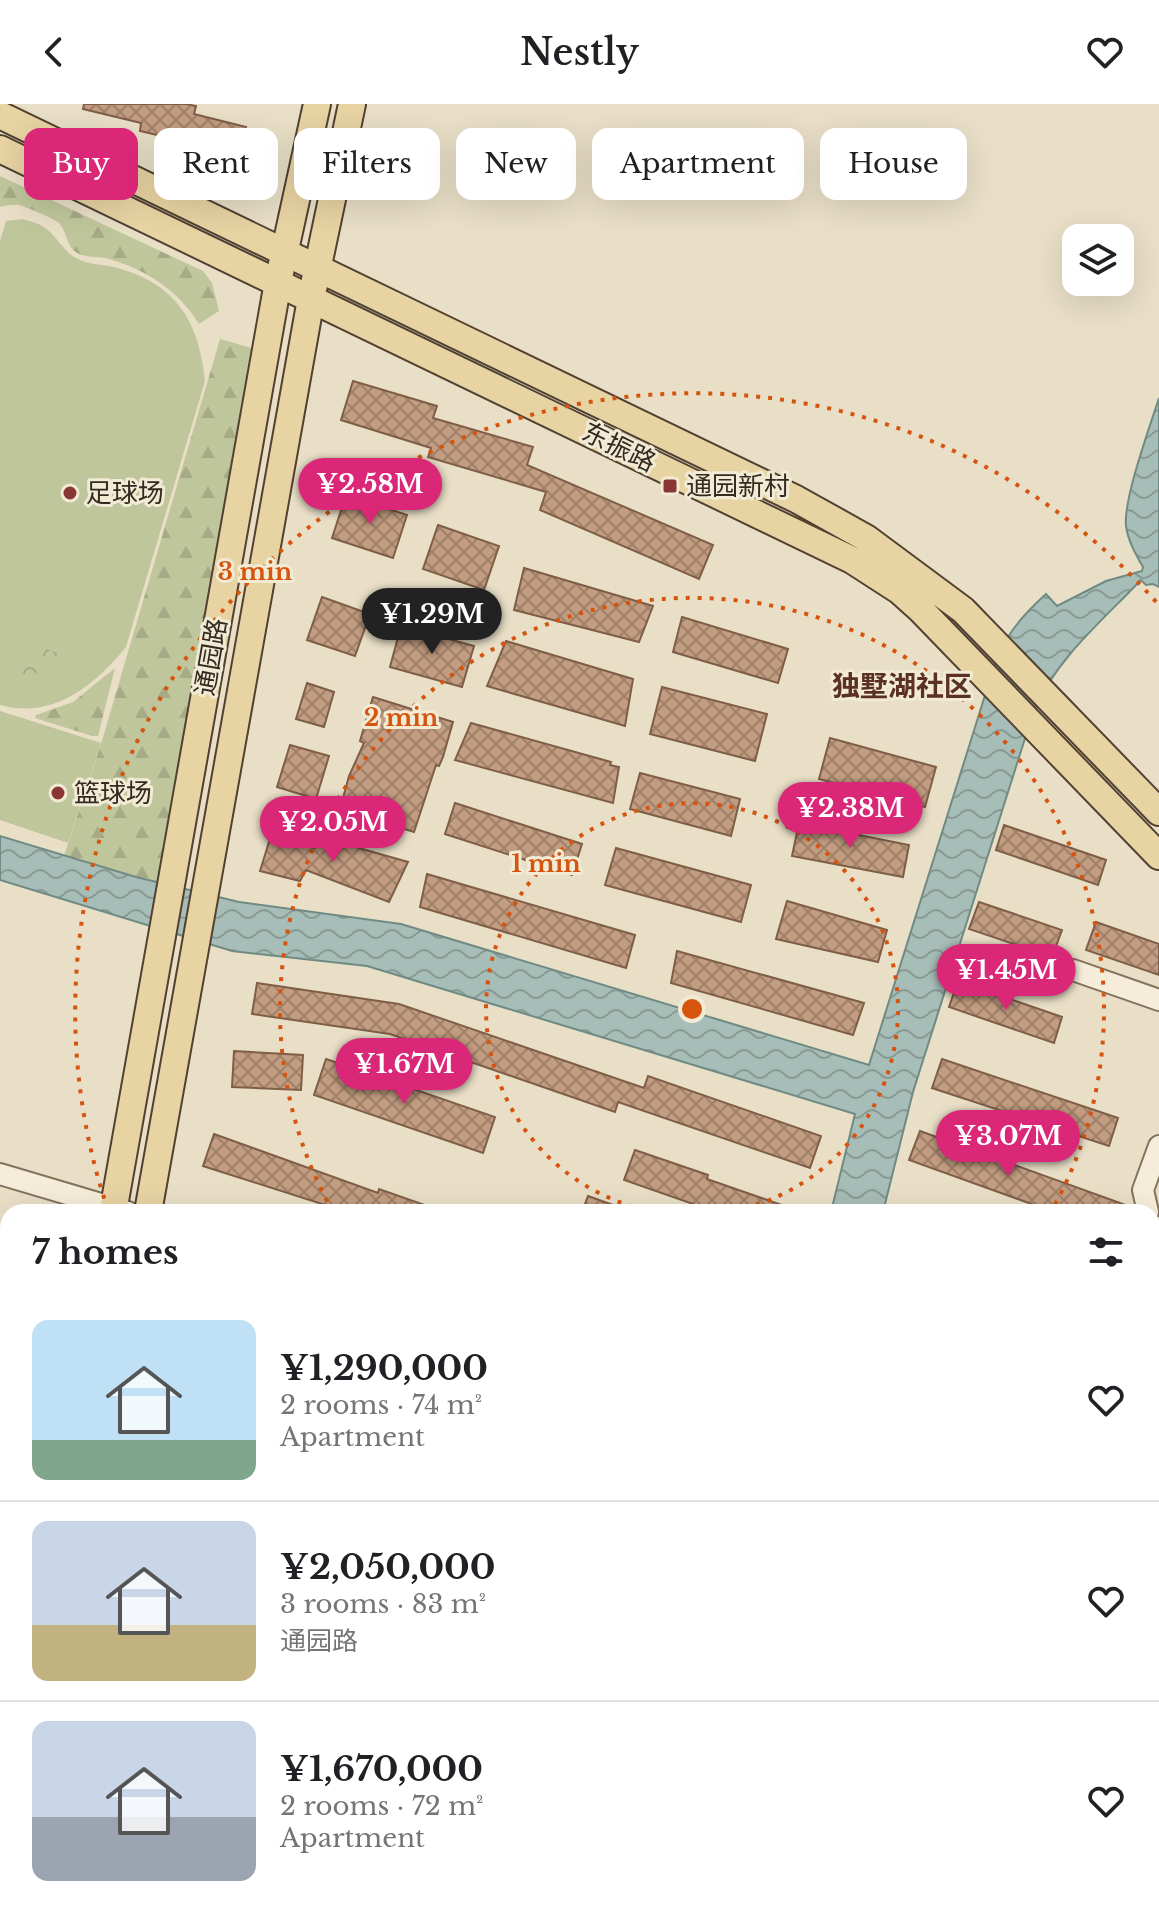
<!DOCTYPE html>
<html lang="en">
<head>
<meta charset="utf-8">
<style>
	body { margin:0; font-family:"Libre Baskerville","Noto Sans SC",serif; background:#f6f6f6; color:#202124; height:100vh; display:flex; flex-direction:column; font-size:30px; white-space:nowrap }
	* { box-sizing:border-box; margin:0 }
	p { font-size:26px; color:#757577 }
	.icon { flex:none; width:44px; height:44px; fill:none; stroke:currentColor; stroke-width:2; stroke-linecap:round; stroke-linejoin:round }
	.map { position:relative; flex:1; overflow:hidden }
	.sheet { position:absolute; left:0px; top:1100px; width:1160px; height:712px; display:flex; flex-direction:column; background:#fff; border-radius:24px 24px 0 0; box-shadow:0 8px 32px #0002 }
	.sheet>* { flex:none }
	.banner { position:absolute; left:24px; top:24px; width:1112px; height:72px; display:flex; gap:16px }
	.fabs { position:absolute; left:1062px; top:120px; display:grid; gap:16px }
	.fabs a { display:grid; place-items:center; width:72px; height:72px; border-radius:16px; background:#fff; box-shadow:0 8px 32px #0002; font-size:40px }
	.price { position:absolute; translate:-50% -68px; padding:0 18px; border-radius:28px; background:#db2777; color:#fff; font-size:26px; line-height:52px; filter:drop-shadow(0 2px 4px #0008) }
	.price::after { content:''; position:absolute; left:50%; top:48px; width:24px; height:18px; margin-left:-12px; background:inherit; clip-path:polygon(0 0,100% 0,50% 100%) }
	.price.active { background:#222; color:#fff }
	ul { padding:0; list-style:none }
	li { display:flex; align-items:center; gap:24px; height:200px; padding:0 32px }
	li+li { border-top:2px solid #e0e0e0 }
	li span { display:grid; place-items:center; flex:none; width:224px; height:160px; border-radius:16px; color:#555 }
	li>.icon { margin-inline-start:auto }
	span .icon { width:96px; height:96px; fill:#fffc; stroke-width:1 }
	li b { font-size:34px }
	h2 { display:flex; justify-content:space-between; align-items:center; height:96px; padding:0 32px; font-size:34px }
	.pill { padding:0 28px; border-radius:16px; background:#fff; box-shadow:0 8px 32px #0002; font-size:28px; line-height:72px }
	.pill.active { background:#db2777; color:#fff }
	header { display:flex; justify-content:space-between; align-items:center; height:104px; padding:0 32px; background:#fff; font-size:36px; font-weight:600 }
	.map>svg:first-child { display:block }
</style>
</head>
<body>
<header><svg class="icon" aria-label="back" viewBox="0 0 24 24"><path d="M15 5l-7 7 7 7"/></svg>Nestly<svg class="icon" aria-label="heart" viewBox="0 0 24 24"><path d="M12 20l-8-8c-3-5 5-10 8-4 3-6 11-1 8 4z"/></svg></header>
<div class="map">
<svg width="1159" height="1812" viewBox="0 0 1159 1812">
	<defs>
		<pattern id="forest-firs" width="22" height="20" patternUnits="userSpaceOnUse" patternTransform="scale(2)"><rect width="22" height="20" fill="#c0c69c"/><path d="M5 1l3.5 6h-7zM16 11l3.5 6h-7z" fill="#a6aa86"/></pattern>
		<pattern id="park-crowns" width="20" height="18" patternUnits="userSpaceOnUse" patternTransform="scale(2)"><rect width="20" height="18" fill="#c0c69c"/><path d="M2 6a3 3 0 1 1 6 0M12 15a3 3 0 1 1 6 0" fill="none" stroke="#a6aa86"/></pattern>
		<pattern id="water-waves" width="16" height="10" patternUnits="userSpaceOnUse" patternTransform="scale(2)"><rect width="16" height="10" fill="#a7bdb7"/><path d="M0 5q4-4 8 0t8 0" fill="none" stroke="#899a94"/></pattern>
		<pattern id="building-cross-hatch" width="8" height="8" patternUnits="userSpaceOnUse" patternTransform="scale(2)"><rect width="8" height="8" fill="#c39d81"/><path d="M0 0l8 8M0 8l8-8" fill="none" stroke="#9f8069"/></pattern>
	</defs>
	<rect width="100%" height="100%" fill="#e9dfc7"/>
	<path fill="#c0c69c" d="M22,115C30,117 39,119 45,124C57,132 63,147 76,154C88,161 104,160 118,164C178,181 199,219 205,277L126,543C95,581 53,616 0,601V137L6,117Z
		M0,607L101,639L68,739L0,716Z"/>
	<path fill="url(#forest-firs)" d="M0,72L203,167L212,179L219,207L199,220C179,187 147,166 109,155C100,152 88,154 79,150C65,143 68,129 59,119C55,115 24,102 19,101C14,100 5,102 0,103Z
		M220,235L259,246L162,780L64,752L101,640Z
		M115,564L98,632H92L35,614L36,611L73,598Z"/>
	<path fill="url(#park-crowns)" d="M20,537L68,552L21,578L15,557Z
		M0,1277L8,1279V1474L4,1492L0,1490Z"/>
	<path fill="url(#water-waves)" stroke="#6f8b84" stroke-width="2" d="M1159,294V483L1153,480L1146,481L1141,476C1101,518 1058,553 1034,606L913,988L883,1108H831L855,1010L367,862L232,847L0,776V732L136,773L239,798L401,820L869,961L998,550C1011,525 1025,509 1046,490L1057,502L1106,477L1142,467L1143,463C1136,451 1128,437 1126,422C1123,396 1150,322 1159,294Z"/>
	<path fill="url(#building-cross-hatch)" stroke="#7f5e47" stroke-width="2" d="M84,0H186L196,2L194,10L246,23L237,57L186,45L187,38L140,27L141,19L83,5Z
		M353,277L437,302L433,314L533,343L527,361L713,441L699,475L540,406L546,388L428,353L431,344L341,316Z
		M346,391L407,411L393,454L332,434Z
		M438,421L499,442L484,486L423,465Z
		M524,464L653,502L639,538L514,506Z
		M322,493L370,510L355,552L307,536Z
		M682,513L788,545L778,579L673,548Z
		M401,522L474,542L462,583L390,563Z
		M506,537L633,575L625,622L487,582Z
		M307,579L334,588L324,623L296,615Z
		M662,583L767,610L755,657L650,630Z
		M373,593L453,618L443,653L439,662L436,661L414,728L340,705L349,672L364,639L360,637Z
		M471,619L611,658L610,661L619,663L613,699L455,656Z
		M830,634L936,663L925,703L819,675Z
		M290,641L329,652L316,695L277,683Z
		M640,669L740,695L731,732L630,705Z
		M455,699L582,740L572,771L445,730Z
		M799,719L909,741L903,773L792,752Z
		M1004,721L1106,756L1098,781L996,746Z
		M272,728L306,730L303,740L315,744L320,733L408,758L389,798L306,766L300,777L260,767Z
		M616,744L751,781L741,818L605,781Z
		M427,770L635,831L626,864L420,803Z
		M787,797L887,826L878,858L776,835Z
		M979,798L1062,826L1052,853L969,825Z
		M1096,818L1159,840V871L1086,846Z
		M677,847L864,899L853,931L671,879Z
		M958,877L1062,913L1054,939L949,903Z
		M257,879L399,900L644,984L648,972L821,1032L810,1064L618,998L615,1008L390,930L252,910Z
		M234,947L303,951L301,986L232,983Z
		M326,955L495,1013L483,1049L314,991Z
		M942,955L1118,1014L1109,1042L932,984Z
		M920,1027L1134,1104L1135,1108H1054L909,1056Z
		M214,1030L378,1089L379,1085L439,1106L438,1108H347L203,1062Z
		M635,1046L708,1071L707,1075L796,1106V1108H716L624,1076Z
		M588,1092L627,1106V1108H582Z"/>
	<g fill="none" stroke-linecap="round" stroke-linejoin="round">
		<g stroke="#82725e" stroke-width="24">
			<path id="minor" d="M1073,866L1159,896
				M0,1070L128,1108
				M1148,1108L1143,1086L1159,1042
				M1152,1121L1159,1146
				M1152,1331L1159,1320
				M1152,1751L1159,1753
				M250,1804H271"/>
		</g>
		<g stroke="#514132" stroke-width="30">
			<path id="major" d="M0,11L796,395L866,434L963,506L1159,708
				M0,45L852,456L900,487L920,505L1159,752
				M113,1108L278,178L317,0
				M148,1108L311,195L352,0
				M0,1781L8,1738
				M22,1812L23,1804"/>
		</g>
		<use href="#minor" stroke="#f5edd9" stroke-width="20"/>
		<use href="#major" stroke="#e8d3a3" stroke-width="26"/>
	</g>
	<g fill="none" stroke="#d6540e" stroke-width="4" stroke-dasharray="4 8">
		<path d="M656 1108A206 206 0 1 1 728 1108"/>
		<path d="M333 1108A412 412 0 1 1 1051 1108"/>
		<path d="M108 1106A618 618 0 0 1 1158 500"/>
	</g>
	<g fill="#8a3635" stroke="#f1ead5" stroke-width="3">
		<rect x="662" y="374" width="16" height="16" rx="4"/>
		<circle cx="70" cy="389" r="8"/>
		<circle cx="58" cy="689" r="8"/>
	</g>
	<g text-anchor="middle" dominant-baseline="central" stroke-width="6" stroke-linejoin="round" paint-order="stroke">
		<g font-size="26" fill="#342a20" stroke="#f1ead5">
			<text transform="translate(619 343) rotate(26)">东振路</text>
			<text transform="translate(211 553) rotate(-80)">通园路</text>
		</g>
		<g font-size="26" fill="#342a20" stroke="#f1ead5" text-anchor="start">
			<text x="686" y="382">通园新村</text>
			<text x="86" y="389">足球场</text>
			<text x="74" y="689">篮球场</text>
		</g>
		<g font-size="28" font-weight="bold" fill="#5c3125" stroke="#f1ead5">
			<text x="902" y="582">独墅湖社区</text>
		</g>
	</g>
	<circle cx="692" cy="905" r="12" fill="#d6540e" stroke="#f1ead5" stroke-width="4"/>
	<g font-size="24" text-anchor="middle" font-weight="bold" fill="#d6540e" stroke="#f1ead5" stroke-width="6" stroke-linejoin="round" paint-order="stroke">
		<text x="255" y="476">3 min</text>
		<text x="401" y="622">2 min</text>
		<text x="546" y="768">1 min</text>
	</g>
</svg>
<div class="fabs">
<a><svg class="icon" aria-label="layers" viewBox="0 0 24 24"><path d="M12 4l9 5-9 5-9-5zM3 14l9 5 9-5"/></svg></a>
</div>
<b class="price" style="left:370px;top:422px">¥2.58M</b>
<b class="price active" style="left:432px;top:552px">¥1.29M</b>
<b class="price" style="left:850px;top:746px">¥2.38M</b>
<b class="price" style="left:333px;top:760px">¥2.05M</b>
<b class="price" style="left:1006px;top:908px">¥1.45M</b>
<b class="price" style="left:404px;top:1002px">¥1.67M</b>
<b class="price" style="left:1008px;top:1074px">¥3.07M</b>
<div class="banner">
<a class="pill active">Buy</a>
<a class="pill">Rent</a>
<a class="pill">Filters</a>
<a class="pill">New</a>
<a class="pill">Apartment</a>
<a class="pill">House</a>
</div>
<section class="sheet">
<h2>7 homes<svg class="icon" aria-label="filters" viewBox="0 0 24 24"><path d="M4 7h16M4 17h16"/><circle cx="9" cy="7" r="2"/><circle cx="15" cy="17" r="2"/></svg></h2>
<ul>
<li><span style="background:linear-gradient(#bfe0f5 75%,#7fa58c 0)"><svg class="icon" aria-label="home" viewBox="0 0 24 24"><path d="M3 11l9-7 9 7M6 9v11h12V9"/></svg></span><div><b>¥1,290,000</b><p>2 rooms · 74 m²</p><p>Apartment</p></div><svg class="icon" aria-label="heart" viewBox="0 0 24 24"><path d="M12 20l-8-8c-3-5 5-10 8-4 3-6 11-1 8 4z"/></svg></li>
<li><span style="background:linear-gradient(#c9d6e8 65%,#c2b280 0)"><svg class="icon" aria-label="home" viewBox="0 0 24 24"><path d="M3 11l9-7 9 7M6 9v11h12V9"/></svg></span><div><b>¥2,050,000</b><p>3 rooms · 83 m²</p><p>通园路</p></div><svg class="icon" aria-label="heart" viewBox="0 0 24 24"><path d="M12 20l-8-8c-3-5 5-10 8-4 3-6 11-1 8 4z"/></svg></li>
<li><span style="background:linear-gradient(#c9d6e8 60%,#9aa5b1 0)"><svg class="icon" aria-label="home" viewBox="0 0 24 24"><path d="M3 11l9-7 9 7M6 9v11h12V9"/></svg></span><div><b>¥1,670,000</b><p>2 rooms · 72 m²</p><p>Apartment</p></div><svg class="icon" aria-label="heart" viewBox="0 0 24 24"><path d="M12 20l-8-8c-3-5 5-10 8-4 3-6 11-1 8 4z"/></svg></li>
</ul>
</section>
</div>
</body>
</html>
